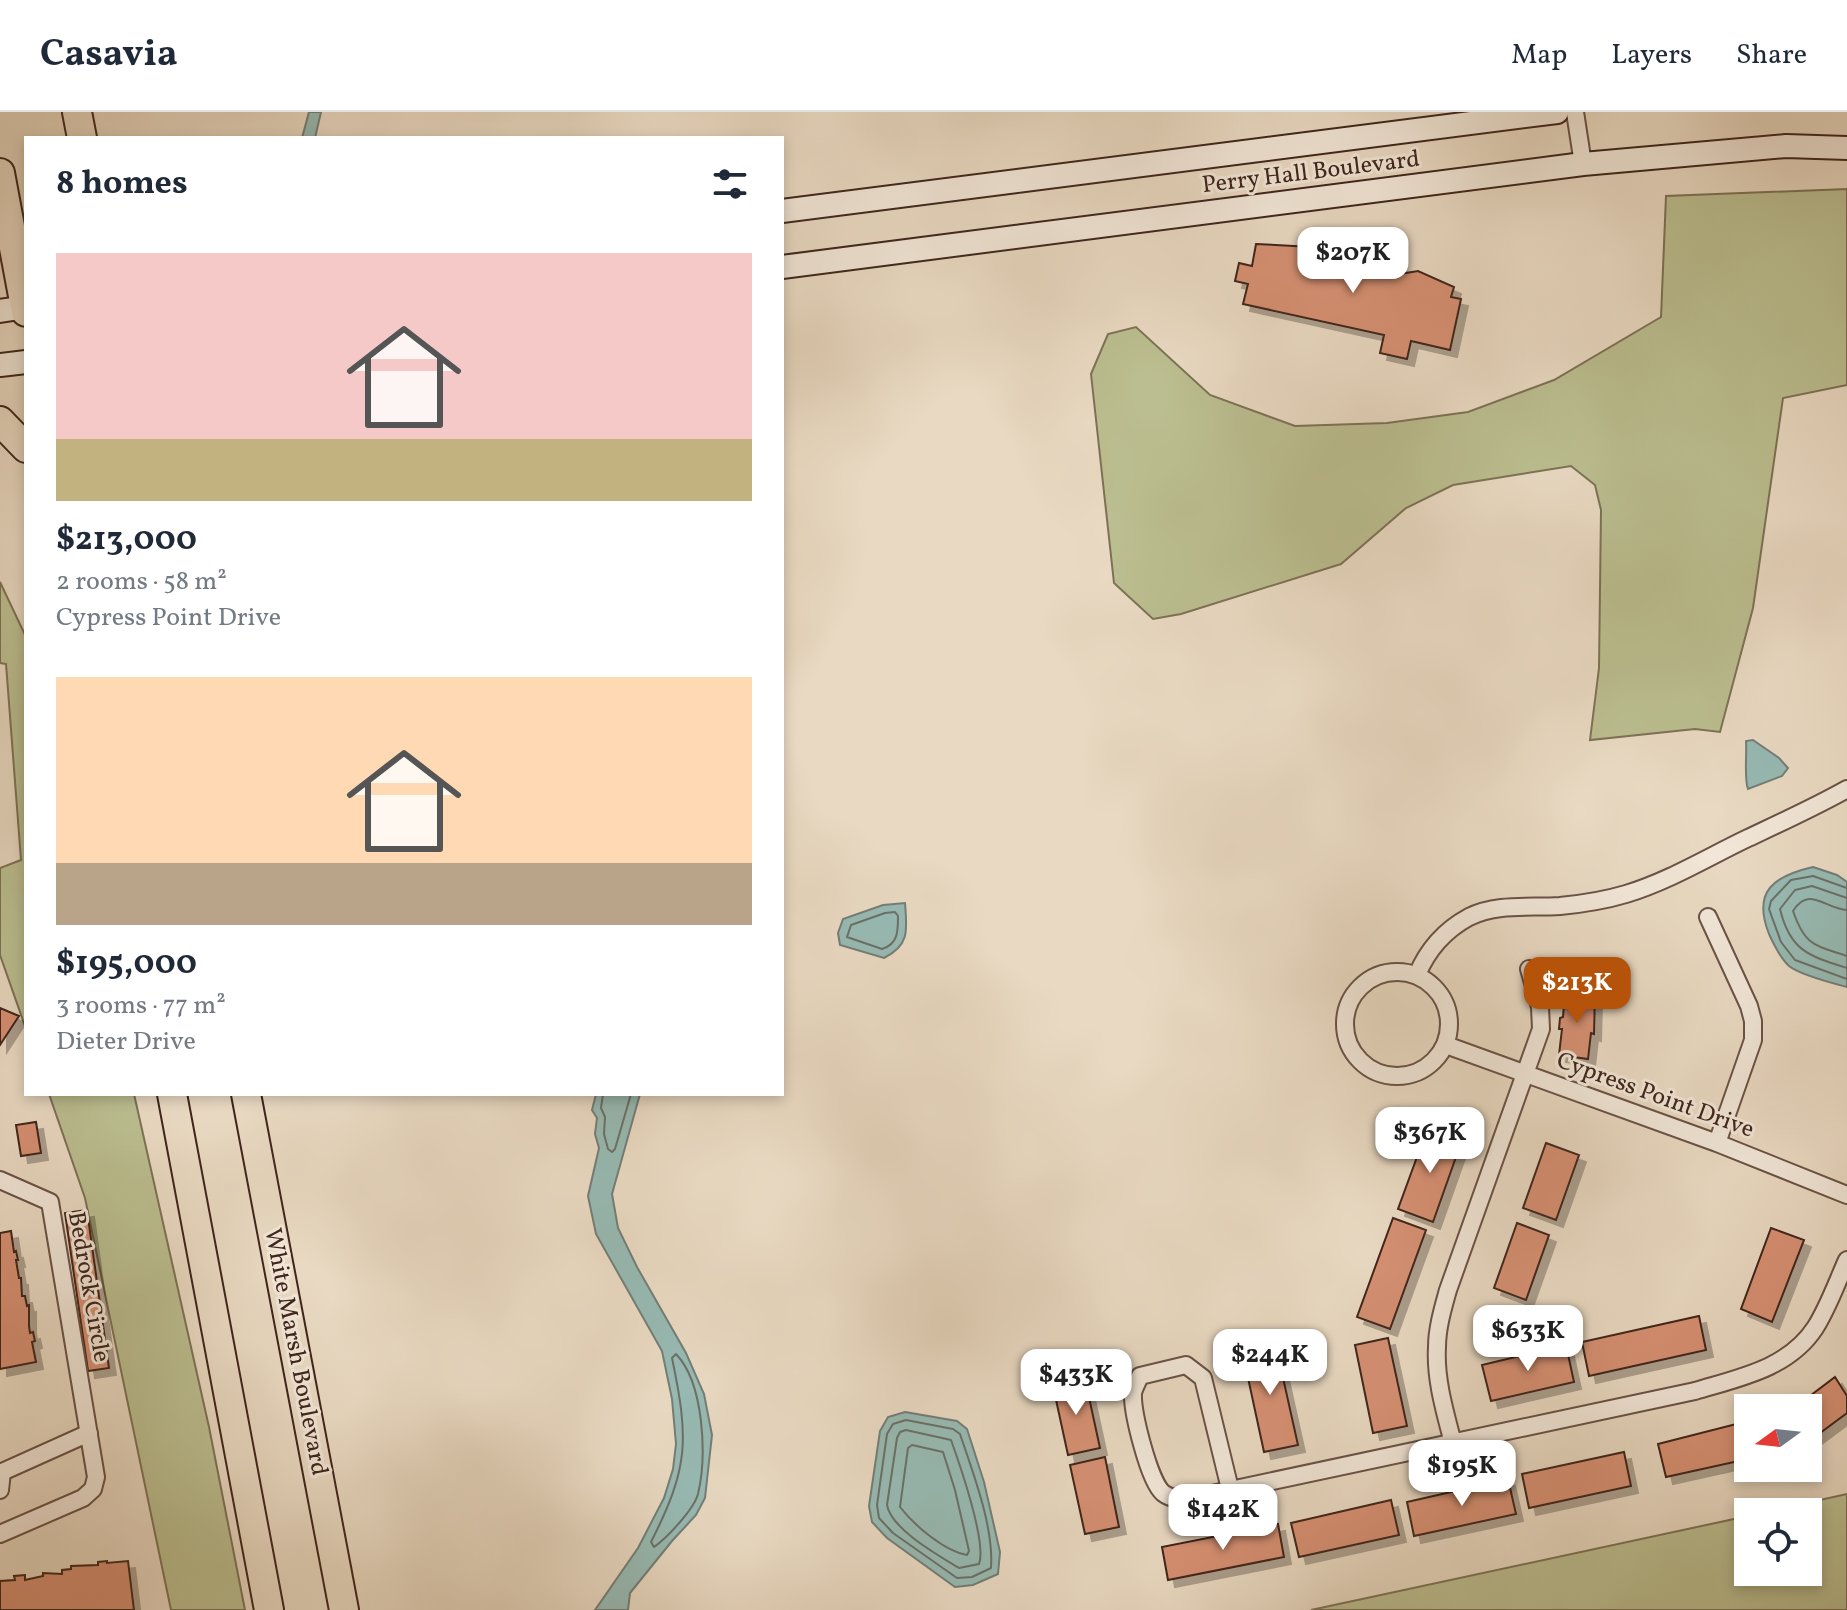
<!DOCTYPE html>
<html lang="en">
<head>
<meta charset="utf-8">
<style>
	body { margin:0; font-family:Vollkorn,serif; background:#f2f2f3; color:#1f2937; height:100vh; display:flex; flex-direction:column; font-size:30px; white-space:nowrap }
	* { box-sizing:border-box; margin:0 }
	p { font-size:26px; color:#747a83 }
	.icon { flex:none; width:44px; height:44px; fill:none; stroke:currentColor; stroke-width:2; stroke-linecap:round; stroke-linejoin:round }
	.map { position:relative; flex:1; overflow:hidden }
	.drawer { position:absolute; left:24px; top:24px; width:760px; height:960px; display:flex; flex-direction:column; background:#fff; border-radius:0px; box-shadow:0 4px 12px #0003 }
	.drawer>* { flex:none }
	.needle { width:52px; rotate:255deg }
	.fabs { position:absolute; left:1734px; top:1282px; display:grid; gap:16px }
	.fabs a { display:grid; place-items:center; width:88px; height:88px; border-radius:0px; background:#fff; box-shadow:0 4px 12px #0003; font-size:40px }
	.price { position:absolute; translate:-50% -68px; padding:0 18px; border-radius:16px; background:#fff; color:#222; font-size:26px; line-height:52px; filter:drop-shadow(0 2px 4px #0008) }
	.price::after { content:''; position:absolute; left:50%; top:48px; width:24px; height:18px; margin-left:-12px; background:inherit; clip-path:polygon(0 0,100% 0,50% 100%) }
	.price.selected { background:#b45309; color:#fff }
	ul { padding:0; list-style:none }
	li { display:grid; align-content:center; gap:16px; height:424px; padding:0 32px }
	li span { display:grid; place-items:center; height:248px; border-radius:0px; color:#555 }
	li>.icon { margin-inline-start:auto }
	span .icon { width:144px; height:144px; fill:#fffc; stroke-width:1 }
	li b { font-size:34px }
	h2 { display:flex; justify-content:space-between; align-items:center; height:96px; padding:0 32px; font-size:34px }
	header { display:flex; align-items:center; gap:48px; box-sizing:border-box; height:112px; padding:0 40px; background:#fff; border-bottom:2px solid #e0e1e3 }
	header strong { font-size:38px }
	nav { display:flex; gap:44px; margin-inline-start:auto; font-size:28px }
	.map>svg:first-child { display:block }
</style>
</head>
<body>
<header>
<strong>Casavia</strong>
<nav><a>Map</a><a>Layers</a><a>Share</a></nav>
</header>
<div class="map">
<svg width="1847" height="1498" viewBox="0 0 1847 1498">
	<defs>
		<filter id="shadow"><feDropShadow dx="7" dy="7" stdDeviation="0" flood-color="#0004"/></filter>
	</defs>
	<rect width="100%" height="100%" fill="#e9d9c2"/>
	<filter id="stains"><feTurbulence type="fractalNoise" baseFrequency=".0025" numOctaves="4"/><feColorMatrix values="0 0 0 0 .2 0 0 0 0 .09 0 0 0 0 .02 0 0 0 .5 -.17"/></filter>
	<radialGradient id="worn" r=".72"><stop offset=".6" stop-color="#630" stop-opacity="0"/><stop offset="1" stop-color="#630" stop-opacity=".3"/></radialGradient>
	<path fill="#bbbe90" stroke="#7d7256" stroke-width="2" d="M1847,77V273L1783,286L1753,496L1720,620L1695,617L1590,628L1599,556L1601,398L1595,373L1571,354L1453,373L1406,396L1341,452L1181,502L1153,507L1114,471L1091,262L1108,222L1136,215L1210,283L1295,314L1387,311L1468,300L1554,268L1661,205L1666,84Z
		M0,470L26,525V917L0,843V756L21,748L6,552L0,551Z
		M49,982H134L209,1315L245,1498H171L85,1086Z
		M1847,1382V1498H1311L1748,1404V1460H1808V1400H1766Z"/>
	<path fill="#97bab3" stroke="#747e77" stroke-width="2" d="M309,0H321L315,26H302Z
		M1753,628L1779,646L1788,656L1782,664L1748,677C1744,667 1747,642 1746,629Z
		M1813,755L1837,763L1847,770V875C1832,871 1800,863 1789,854C1780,846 1774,833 1769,822C1752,779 1774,764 1813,755Z
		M905,791C907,818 910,833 884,846L840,833L838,821L843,807L883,793Z
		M596,982H640L612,1082L618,1116L637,1155L686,1241L704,1282L712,1323L705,1386L696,1403L672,1429L630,1481L628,1498H595L638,1436L664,1386L673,1357L676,1332L672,1287L662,1239L596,1122L588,1084L599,1036L595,1022L597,1006L592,998Z
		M905,1300L957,1309L967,1317L984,1370L1000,1440L998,1462L973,1473L955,1475L887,1426L872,1410L869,1394L880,1319L888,1305Z"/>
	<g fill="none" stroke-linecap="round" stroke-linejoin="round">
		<path stroke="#6b7068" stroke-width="2" d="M1847,776L1813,764L1791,768L1771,789L1769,797L1781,830L1795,848L1847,867
			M1847,786L1812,774L1795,778L1780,797C1790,839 1809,844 1847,856
			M1847,798C1825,797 1809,773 1793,799C1805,834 1814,833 1847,844
			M895,800L898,804C898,820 898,832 882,837L847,825L851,813L885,801Z
			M603,982L601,996L605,1005L604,1022L608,1037L612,1040L615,1037L631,982
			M676,1242C704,1271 707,1344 698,1382C694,1397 667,1426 654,1435L651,1430C689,1355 689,1328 672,1246Z
			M906,1308L953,1317L960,1322C973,1361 994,1415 991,1456L972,1465L957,1466L893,1421L879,1406L877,1393L887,1322L893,1312Z
			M906,1318L951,1328C960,1353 987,1431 979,1452L959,1456C938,1443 891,1417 887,1393L897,1326L900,1320Z
			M912,1333L943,1340L955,1378L969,1439L967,1443C944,1439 914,1413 900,1395L908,1336Z"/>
	</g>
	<path fill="#d69073" stroke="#3f251c" stroke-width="2" filter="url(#shadow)" d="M1256,132L1330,136L1373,144L1391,149L1393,163L1418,159L1454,175L1451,185L1461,187L1450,238L1411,229L1407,247L1380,241L1384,223L1243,192L1248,172L1235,169L1239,151L1252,154Z
		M1565,880L1595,883L1594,922L1591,921L1588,947L1559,943L1562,917H1559L1560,906L1563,905Z
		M0,896L19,904L0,933Z
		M36,1010L41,1041L21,1044L16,1013Z
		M1428,1015L1462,1028L1433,1110L1398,1097Z
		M1546,1031L1579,1043L1556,1108L1523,1096Z
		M87,1098L109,1256L88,1259L65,1101Z
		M1393,1106L1426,1118L1390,1217L1357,1205Z
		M1517,1111L1549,1123L1526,1188L1494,1176Z
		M1771,1116L1804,1128L1772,1210L1741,1197Z
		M11,1119L14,1140L16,1139L18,1148H16L19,1166H21L22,1184H25L27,1194L29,1193V1214L30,1221L33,1220L35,1229L32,1230L36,1250L0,1257V1121Z
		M1699,1204L1706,1238L1589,1264L1582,1230Z
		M1388,1226L1407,1314L1373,1321L1355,1233Z
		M1275,1230L1298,1333L1264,1340L1242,1238Z
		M1566,1233L1574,1270L1491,1289L1482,1253Z
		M1835,1265L1847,1284V1301L1808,1330V1296H1794Z
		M1085,1267L1100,1336L1068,1343L1053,1274Z
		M1748,1309V1347L1666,1365L1658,1332Z
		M1624,1340L1631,1374L1529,1396L1522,1362Z
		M1105,1345L1119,1415L1085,1422L1070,1353Z
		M1508,1367L1516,1402L1414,1424L1407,1390Z
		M1391,1388L1399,1423L1299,1445L1291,1411Z
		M1278,1412L1284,1445L1168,1468L1162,1435Z
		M107,1449V1451L128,1449L134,1498H0V1469L15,1468L14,1464L25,1463V1468L43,1464V1461L62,1462V1458L71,1457V1454L98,1453V1450Z"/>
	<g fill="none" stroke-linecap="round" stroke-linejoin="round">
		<g stroke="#6a5246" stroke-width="20">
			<path id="street" d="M1575,0L1583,52
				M1708,805L1749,894L1753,909V928L1717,1031
				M1345 912a52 52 0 1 1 104 0a52 52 0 1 1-104 0Z
				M1417,863C1427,839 1445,818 1469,805C1497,791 1530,796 1560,794C1581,792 1606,788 1626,782C1669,769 1708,745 1748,726C1782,710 1815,695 1847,677
				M1446,933L1717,1031L1847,1083
				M0,1068L50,1090L96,1365L93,1377L83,1386L0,1422
				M1453,1331C1445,1300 1435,1267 1437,1235C1437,1216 1443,1196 1448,1178L1541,917L1540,895L1529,857
				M1230,1377L1203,1266L1186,1253L1140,1264C1138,1269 1134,1276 1133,1281C1132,1300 1149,1369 1163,1381C1172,1388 1182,1387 1193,1386L1695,1279C1738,1266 1788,1257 1815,1216C1828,1196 1837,1170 1847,1148
				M0,1378L2,1360L89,1321"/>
		</g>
		<g stroke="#3f251c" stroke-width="26">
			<path id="secondary" d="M782,99L1557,0
				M782,155L1583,52L1786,34L1847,36
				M0,199L26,195
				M0,253L26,250"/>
		</g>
		<g stroke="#3f251c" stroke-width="32">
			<path id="highway" d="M77,0L82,26
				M0,61L26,200
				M0,309L26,336
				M172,982L269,1498
				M246,982L344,1498"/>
		</g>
		<use href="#street" stroke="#f1e6d7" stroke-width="16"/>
		<use href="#secondary" stroke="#f1e6d7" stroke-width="22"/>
		<use href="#highway" stroke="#e9d9c2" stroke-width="28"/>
	</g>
	<g text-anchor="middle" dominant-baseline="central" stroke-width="6" stroke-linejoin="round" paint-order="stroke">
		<g font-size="24" fill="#3f251c" stroke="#f1e6d7">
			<text transform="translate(1311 61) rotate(-7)">Perry Hall Boulevard</text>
			<text transform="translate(1655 984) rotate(20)">Cypress Point Drive</text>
			<text transform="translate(88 1175) rotate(80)">Bedrock Circle</text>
			<text transform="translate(295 1240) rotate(79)">White Marsh Boulevard</text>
		</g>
	</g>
	<rect width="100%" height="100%" filter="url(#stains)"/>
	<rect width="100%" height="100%" fill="url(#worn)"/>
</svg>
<div class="fabs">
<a><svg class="needle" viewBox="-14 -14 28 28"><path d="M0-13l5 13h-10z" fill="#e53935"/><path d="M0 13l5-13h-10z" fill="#747a83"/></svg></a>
<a><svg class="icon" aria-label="locate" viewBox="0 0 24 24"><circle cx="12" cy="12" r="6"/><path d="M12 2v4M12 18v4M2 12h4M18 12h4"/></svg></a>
</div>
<b class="price" style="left:1353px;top:183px">$207K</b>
<b class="price selected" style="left:1577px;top:913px">$213K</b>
<b class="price" style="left:1430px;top:1063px">$367K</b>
<b class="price" style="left:1528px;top:1261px">$633K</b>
<b class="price" style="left:1270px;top:1285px">$244K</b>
<b class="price" style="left:1076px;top:1305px">$433K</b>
<b class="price" style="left:1462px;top:1396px">$195K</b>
<b class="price" style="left:1223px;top:1440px">$142K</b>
<section class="drawer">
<h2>8 homes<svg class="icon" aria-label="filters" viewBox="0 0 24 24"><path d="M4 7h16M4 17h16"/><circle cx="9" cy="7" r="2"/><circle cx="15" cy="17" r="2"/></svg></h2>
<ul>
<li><span style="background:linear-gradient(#f6c9c9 75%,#c2b280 0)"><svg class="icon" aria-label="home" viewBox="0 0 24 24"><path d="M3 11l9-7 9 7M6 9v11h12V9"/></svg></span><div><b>$213,000</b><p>2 rooms · 58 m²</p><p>Cypress Point Drive</p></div></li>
<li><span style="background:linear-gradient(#ffd9b3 75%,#b9a48a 0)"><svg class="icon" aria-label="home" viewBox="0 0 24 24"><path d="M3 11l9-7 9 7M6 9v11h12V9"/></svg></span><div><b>$195,000</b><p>3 rooms · 77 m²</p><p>Dieter Drive</p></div></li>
</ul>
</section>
</div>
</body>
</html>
